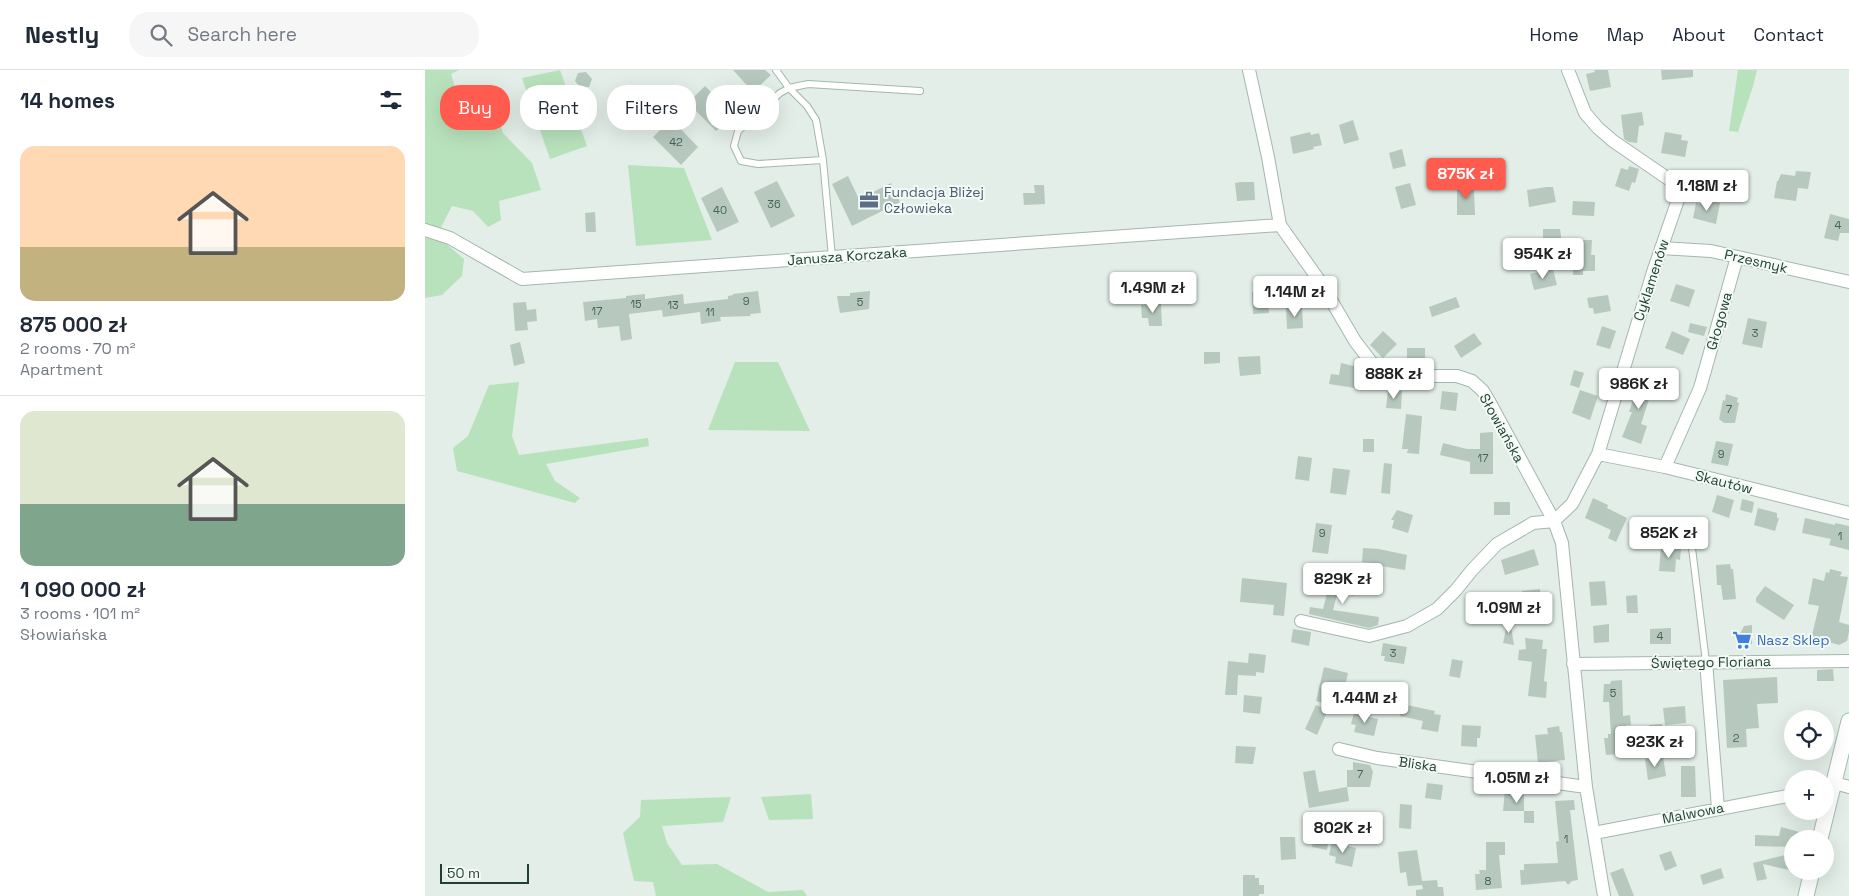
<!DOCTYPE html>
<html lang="en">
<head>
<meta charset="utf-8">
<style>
	body { margin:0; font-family:"Space Grotesk",sans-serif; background:#f6f6f7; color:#1f2937; height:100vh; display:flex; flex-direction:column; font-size:19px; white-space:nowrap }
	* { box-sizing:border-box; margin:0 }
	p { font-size:16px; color:#747a83 }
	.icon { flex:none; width:28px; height:28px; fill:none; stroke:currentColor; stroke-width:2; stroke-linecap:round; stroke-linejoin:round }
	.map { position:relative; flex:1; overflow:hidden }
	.sheet { display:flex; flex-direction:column; background:#fff; width:425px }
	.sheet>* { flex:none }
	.top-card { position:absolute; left:15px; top:15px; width:475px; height:45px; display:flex; gap:10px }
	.controls { position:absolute; left:1359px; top:640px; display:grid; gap:10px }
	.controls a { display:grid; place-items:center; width:50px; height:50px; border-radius:50%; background:#fff; box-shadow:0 5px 20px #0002; font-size:25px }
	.scale { position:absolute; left:15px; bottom:12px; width:89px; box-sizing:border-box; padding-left:5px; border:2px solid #204132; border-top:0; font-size:14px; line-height:18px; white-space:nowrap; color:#204132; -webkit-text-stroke:4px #f3faf5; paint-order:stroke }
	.price { position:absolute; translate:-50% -42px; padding:0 11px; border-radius:5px; background:#fff; color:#222; font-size:16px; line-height:32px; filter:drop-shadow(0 1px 2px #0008) }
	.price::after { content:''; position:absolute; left:50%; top:30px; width:15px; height:11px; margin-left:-8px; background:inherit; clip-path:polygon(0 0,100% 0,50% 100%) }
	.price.active { background:#ff5c4f; color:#fff }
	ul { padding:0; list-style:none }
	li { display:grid; align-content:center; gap:10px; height:265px; padding:0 20px }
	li+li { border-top:1px solid #e0e1e3 }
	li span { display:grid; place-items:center; height:155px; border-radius:15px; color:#555 }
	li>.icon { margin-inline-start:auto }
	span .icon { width:90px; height:90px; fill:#fffc; stroke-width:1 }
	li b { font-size:21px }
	h2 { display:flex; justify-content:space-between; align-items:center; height:60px; padding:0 20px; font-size:21px }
	.tag { padding:0 18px; border-radius:20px; background:#fff; box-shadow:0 5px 20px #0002; font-size:18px; line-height:45px }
	.tag.active { background:#ff5c4f; color:#fff }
	header { display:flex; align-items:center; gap:30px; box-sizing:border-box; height:70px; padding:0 25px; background:#fff; border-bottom:1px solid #e0e1e3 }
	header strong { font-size:24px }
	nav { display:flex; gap:28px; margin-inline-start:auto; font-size:18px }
	.search { width:350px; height:45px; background:#f6f6f7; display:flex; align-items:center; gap:12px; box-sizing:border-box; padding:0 18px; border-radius:20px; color:#747a83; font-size:19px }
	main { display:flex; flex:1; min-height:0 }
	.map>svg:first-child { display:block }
</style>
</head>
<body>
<header>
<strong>Nestly</strong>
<div class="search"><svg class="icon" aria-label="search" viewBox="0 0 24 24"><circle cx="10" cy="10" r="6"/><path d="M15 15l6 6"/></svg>Search here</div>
<nav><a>Home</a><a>Map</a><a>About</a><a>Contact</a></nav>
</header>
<main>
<section class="sheet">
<h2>14 homes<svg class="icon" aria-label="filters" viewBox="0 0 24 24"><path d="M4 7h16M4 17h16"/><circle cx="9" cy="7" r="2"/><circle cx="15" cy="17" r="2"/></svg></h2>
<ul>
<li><span style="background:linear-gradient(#ffd9b3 65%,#c2b280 0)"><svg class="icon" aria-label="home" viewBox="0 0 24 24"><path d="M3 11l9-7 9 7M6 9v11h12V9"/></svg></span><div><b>875 000 zł</b><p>2 rooms · 70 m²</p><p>Apartment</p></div></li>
<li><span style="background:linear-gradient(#dfe7d0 60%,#7fa58c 0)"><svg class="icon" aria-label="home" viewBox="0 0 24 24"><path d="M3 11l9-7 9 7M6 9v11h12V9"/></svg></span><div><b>1 090 000 zł</b><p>3 rooms · 101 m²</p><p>Słowiańska</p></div></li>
</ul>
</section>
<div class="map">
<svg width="1424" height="826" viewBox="0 0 1424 826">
	<rect width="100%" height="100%" fill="#e2eee7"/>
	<path fill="#b8e2bc" d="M0,0H34L26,4L32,24H66L78,63L107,93L116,120L74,131L76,150L63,157L48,141L27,136L15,159L0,155Z
		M135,0L162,76L125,89L97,8Z
		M1313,0H1332L1328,16L1313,62L1304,61Z
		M203,95L259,98L287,170L211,176Z
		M0,167L19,172L39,189L37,206L17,225L0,228Z
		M310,292H353L385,361L283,360Z
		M94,312L87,366L94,385L223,368L224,376L121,394L130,411L155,428L150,433L32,401L28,378L43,366L64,315Z
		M386,724L388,749L344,750L336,727Z
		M306,727L298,752L237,756L242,773L257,795L292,794L343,822L378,820L382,826H231L228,812L209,811L198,763L215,747L216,730Z"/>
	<path fill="#b7c9bf" d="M308,0H340L346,5L328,22Z
		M1169,0H1183L1186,17L1165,21L1161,4L1170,2Z
		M1236,0H1268V7L1237,10Z
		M161,2L167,9L164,17H155L150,11L153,3Z
		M280,16L308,44L291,61L263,33Z
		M1217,42L1219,55L1214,56L1212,73L1204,72L1199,69L1196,45Z
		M246,49L273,77L256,95L228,67Z
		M928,50L934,70L919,74L914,55Z
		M885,62L886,65L894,63L897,75L888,77L889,79L868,84L865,67Z
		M1240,62L1257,65L1256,70L1263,71L1260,87L1236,83Z
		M977,79L981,96L968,99L964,83Z
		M1204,96L1214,99L1210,113L1207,112L1204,121L1190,116L1196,98L1203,100Z
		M1371,101L1386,102L1383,119L1373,118L1371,131L1349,128L1352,111H1353L1356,104L1370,106Z
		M423,106L434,129L466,113L475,132L427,156L407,114Z
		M352,111L370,146L346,158L329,122Z
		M816,112H829L830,130L812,131L810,113Z
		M1048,112V119H1049L1050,145H1032V120H1035V113Z
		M985,113L991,135L976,139L970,117Z
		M1296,113L1307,115L1304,132L1293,131Z
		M609,115H619L620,134L599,135L598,123H610Z
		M297,117L314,152L292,162L276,128Z
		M1122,117H1128L1131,132L1104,137L1102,120Z
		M1282,130L1295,133L1291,154L1268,148L1271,133L1281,135Z
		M1148,131L1170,132L1169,146L1147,145Z
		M170,142L171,162H161L160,143Z
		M1405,144L1424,149V163H1415L1413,171L1399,168Z
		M1118,159H1135L1137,174H1118Z
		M1149,170H1167L1166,185H1170V201H1158V205H1148Z
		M1128,199L1132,215L1109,220L1105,204Z
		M1251,214L1270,220L1264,237L1245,231Z
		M333,221L336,243L325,244L326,246L295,247L296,251L276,254L275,242L238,247L237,240L204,244L207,269L196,271L194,256L173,258L172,249L160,251L158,232L201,228V226L220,224V229L258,224L259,234L303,229V226L308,225V224Z
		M445,221L444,239L415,243L412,226H425V223Z
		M842,221L844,243L828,244L827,222Z
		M1183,225L1186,241L1169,244L1168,238H1164L1162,228Z
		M1031,227L1035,237L1007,247L1004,237Z
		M101,232L102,240L111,239L112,251L102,252L103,260L90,261L88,233Z
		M736,234L737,256H724L723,248H717L716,235Z
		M877,236L878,258L862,259L861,238Z
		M1323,248L1342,252L1337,278L1317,274Z
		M1265,253L1282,257L1279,266L1263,262Z
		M1177,256L1191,261L1185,279L1171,275Z
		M958,261L972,274L958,288L945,275Z
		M1247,261L1265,269L1258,285L1240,278Z
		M1049,263L1057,274L1036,288L1029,276Z
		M95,272L100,293L89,296L85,275Z
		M982,278H1000V295H982Z
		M779,282H795V293L779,294Z
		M835,286L836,304L815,306L813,287Z
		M916,293L933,297L930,318L904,314L906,304L914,305Z
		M1149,300L1159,303L1154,318L1145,315Z
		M1217,304L1231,308L1216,354L1222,356L1216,374L1197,367L1207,342H1204Z
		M963,320L977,321L976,339L961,338Z
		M1155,320L1173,326L1165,350L1147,343Z
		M1017,321L1033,323L1031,341L1015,339Z
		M1301,324L1313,328L1312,332L1314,333L1310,353H1299L1294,349L1298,330L1300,331Z
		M981,344L997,346L994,384L982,383L983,379H977Z
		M1068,362V404H1045V392L1015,385L1018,373L1042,379H1055V363Z
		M938,369H949V382H938Z
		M1291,371L1308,374L1303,396L1286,393Z
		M873,386L887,388L884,411L870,409Z
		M959,393L967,394L965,424L956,423Z
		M908,398L925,400L921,425L905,423Z
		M1292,425L1309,430L1304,448L1287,442Z
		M1168,428L1183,435L1182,438L1202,448L1191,472L1183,468L1186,460L1160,448Z
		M1317,429L1329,432L1327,443L1315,440Z
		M1069,432H1085V445H1069Z
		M1333,438L1352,443V448H1354L1350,461L1329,455Z
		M972,440L988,445L983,463L967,458L969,450H966Z
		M1380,448L1410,455V453L1424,456V480L1404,475L1406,469L1377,463Z
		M891,453L907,455L903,484L887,482Z
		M1236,477L1256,479L1255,490L1251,489L1250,502L1234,501Z
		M938,478L954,479L982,485L980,500L956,496L957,494L937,492Z
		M1109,479L1114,495L1080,505L1076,490Z
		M1305,494L1306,499H1308L1311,529L1298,530L1296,515H1292L1291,495Z
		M1405,499L1417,502L1415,506L1423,507L1414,552L1424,555V562L1422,571L1414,575L1404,572V575L1395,573L1394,575L1385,573L1394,536L1383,534L1388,508L1399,511L1401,502L1404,503Z
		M907,505L933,511L929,526L913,521L908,540L954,547L953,555L944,558L884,544L885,537L898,539Z
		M817,508L862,513L859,546L848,545L849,535L815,532Z
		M1180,511L1182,535L1166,536L1164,512Z
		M1340,516L1369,535L1359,550L1331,532V528Z
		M1115,519L1116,538L1098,539L1097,521Z
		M1212,525L1213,543H1202L1201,526Z
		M1084,545L1089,575L1078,573Z
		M1184,554V572L1169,573L1168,556Z
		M1327,555V574H1315V564L1319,556Z
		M1246,558V574H1225V559Z
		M868,559L886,562L884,576L866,572Z
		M1100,568L1118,570L1117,579H1122L1119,611L1122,612L1121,628L1103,626L1107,592L1093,590L1094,580L1101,579Z
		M958,573L982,577L979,594L959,591L960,586H956Z
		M824,583L841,585L839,603L831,602V606L813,605L812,625H800L803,591L823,593Z
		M1027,589L1038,591L1035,608L1024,606Z
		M899,597L923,603L920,617L904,613L897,633L891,631Z
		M1408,599L1409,611H1392V600Z
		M1352,607L1353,633L1332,634L1334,658L1321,659L1322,677L1302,678L1298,610Z
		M1197,610L1198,646L1205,645L1206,655H1201L1202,672H1196L1197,684L1181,685L1179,668H1183V664H1186L1184,632H1178L1179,614H1185L1186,611Z
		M819,625L837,627L835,644L818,642Z
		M977,634L1010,641L1009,644L1016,645L1013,662L996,659L998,651L975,646Z
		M891,635L903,640L892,665L880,659Z
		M1260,636L1261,653L1240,655L1238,638Z
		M929,643L953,649L949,666L929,662L931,655L926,654Z
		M1237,654L1238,664L1225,665L1224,655Z
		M1037,655L1056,656L1055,668H1052V677L1036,676Z
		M1134,656L1135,662H1137L1140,690L1113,693L1110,665L1123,664L1122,658Z
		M811,676L831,677L828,694L810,693Z
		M1238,686L1241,706L1223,710L1220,689Z
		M928,692L945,695L948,702L945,717H922V700H928Z
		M1256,696H1270L1271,727H1256Z
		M890,700L894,722L922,717L924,731L884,738L878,702Z
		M1002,713L1018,715L1016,730L1000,728Z
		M1080,719H1095V725H1099V741H1109V753H1099V741H1078Z
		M1149,730L1150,740H1145L1153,810L1147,811L1143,815L1140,811L1096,815L1095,800H1099V794L1133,793L1131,772L1134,771L1130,731Z
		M975,734L987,735L986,759L974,758Z
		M1356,757L1386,765V769H1368V777L1330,776V765L1354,766Z
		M889,766L904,769L902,780L887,777Z
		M855,767H870L871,789L856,790Z
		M907,772L931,778L927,797L910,793L911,787L904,785Z
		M1061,772H1080V785H1074L1077,818L1051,820L1050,804H1055L1054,800H1061Z
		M992,780L997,811L1012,810L1013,817H1018L1019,826H991V820L998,819L997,815L983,816L981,802L975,803L973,782Z
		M1246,781L1252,796L1240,801L1234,785Z
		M1368,783L1364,800L1338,794L1342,809L1332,811L1328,793Z
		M1198,798L1202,808L1209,826H1194L1185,803Z
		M1296,798L1299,808L1278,815L1275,805Z
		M818,805H830V808H834V815H839V824H834V826H818Z"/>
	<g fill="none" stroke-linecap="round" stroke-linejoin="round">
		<g stroke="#a4b7ad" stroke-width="8">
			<path id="service" d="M351,0L364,18L382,36L391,50L398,90
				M407,187L398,90L333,94L316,91L309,76L313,61L355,23L364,18L383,14L495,21
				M1267,478L1281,592"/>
		</g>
		<g stroke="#a4b7ad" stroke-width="14">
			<path id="minor" d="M824,0L843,87L855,155L896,213L930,271L946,292L961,302L979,306H1032L1047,311L1058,321L1064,331L1129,451L1137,473L1161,717L1179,826
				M0,160L25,168L97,209L855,155
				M1236,178L1286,181L1424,212
				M1173,384L1240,397L1424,443
				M1240,397L1275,318L1312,187
				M876,551L944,566L982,556L1012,539L1031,520L1047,500L1072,474L1108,453L1129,451L1147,434L1173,384L1228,202L1255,124L1245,110L1188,71L1173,58L1160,43L1143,0
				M1281,592L1293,738
				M1148,594L1424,591
				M914,679L952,688L1161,717
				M1409,713L1424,717
				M1169,763L1368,725"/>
		</g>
		<g stroke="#a2beaf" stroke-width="17">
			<path id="secondary" d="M1395,769L1424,651
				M1381,826L1387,801"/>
		</g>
		<use href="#service" stroke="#fff" stroke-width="6"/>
		<use href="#minor" stroke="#fff" stroke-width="12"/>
		<use href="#secondary" stroke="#fff" stroke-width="15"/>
	</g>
	<defs>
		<g id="office-bare" transform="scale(1.5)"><path d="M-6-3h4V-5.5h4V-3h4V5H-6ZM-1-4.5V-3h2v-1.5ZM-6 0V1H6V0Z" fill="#5c6f8a" stroke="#f3faf5" stroke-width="2.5" paint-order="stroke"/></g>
		<g id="supermarket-bare" transform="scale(1.5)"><path d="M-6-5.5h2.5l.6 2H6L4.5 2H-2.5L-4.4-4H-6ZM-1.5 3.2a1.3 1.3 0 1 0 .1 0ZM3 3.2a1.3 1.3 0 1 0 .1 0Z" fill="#3f7fe0" stroke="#f3faf5" stroke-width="2.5" paint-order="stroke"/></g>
	</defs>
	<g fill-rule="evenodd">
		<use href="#office-bare" x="444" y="130"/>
		<use href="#supermarket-bare" x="1317" y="570"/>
	</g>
	<g text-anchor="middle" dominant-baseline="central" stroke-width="4" stroke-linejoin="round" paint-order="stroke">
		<g font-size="11" fill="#466355">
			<text x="251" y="72">42</text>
			<text x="349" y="134">36</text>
			<text x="295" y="140">40</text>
			<text x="1413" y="155">4</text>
			<text x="321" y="231">9</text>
			<text x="435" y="232">5</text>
			<text x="211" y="234">15</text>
			<text x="248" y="235">13</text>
			<text x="172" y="241">17</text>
			<text x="285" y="242">11</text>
			<text x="1330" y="263">3</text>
			<text x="1304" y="339">7</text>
			<text x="1296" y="384">9</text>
			<text x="1058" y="388">17</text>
			<text x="897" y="463">9</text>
			<text x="1415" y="466">1</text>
			<text x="1235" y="566">4</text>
			<text x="968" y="583">3</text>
			<text x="1188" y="623">5</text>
			<text x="1311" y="668">2</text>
			<text x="935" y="704">7</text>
			<text x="1141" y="769">1</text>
			<text x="1063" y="811">8</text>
		</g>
		<g font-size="14" fill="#4e5e75" stroke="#f3faf5" text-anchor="start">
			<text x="459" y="122">Fundacja Bliżej<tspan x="459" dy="16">Człowieka</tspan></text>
		</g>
		<g font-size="14" fill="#204132" stroke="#f3faf5">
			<text transform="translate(422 186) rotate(-4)">Janusza Korczaka</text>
			<text transform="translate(1331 191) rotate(13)">Przesmyk</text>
			<text transform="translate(1226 210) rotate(-72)">Cyklamenów</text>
			<text transform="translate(1294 251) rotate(-74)">Głogowa</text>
			<text transform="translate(1077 358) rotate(61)">Słowiańska</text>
			<text transform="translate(1299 412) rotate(14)">Skautów</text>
			<text transform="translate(1286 592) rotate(-1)">Świętego Floriana</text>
			<text transform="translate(993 694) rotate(8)">Bliska</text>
			<text transform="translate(1268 743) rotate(-11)">Malwowa</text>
		</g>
		<g font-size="14" fill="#366cbe" stroke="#f3faf5" text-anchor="start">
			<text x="1332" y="570">Nasz Sklep</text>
		</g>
	</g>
</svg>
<div class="controls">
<a><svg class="icon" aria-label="locate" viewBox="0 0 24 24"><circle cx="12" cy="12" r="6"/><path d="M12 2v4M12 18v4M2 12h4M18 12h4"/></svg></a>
<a>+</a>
<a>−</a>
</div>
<div class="scale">50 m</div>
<b class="price active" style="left:1041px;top:130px">875K zł</b>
<b class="price" style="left:1282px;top:142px">1.18M zł</b>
<b class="price" style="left:1118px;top:210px">954K zł</b>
<b class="price" style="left:728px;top:244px">1.49M zł</b>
<b class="price" style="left:870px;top:248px">1.14M zł</b>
<b class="price" style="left:969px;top:330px">888K zł</b>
<b class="price" style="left:1214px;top:340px">986K zł</b>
<b class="price" style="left:1244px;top:489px">852K zł</b>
<b class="price" style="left:918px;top:535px">829K zł</b>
<b class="price" style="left:1084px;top:564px">1.09M zł</b>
<b class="price" style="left:940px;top:654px">1.44M zł</b>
<b class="price" style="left:1230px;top:698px">923K zł</b>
<b class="price" style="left:1092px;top:734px">1.05M zł</b>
<b class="price" style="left:918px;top:784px">802K zł</b>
<div class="top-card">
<a class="tag active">Buy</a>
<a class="tag">Rent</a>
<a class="tag">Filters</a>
<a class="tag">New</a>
</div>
</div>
</main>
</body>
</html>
